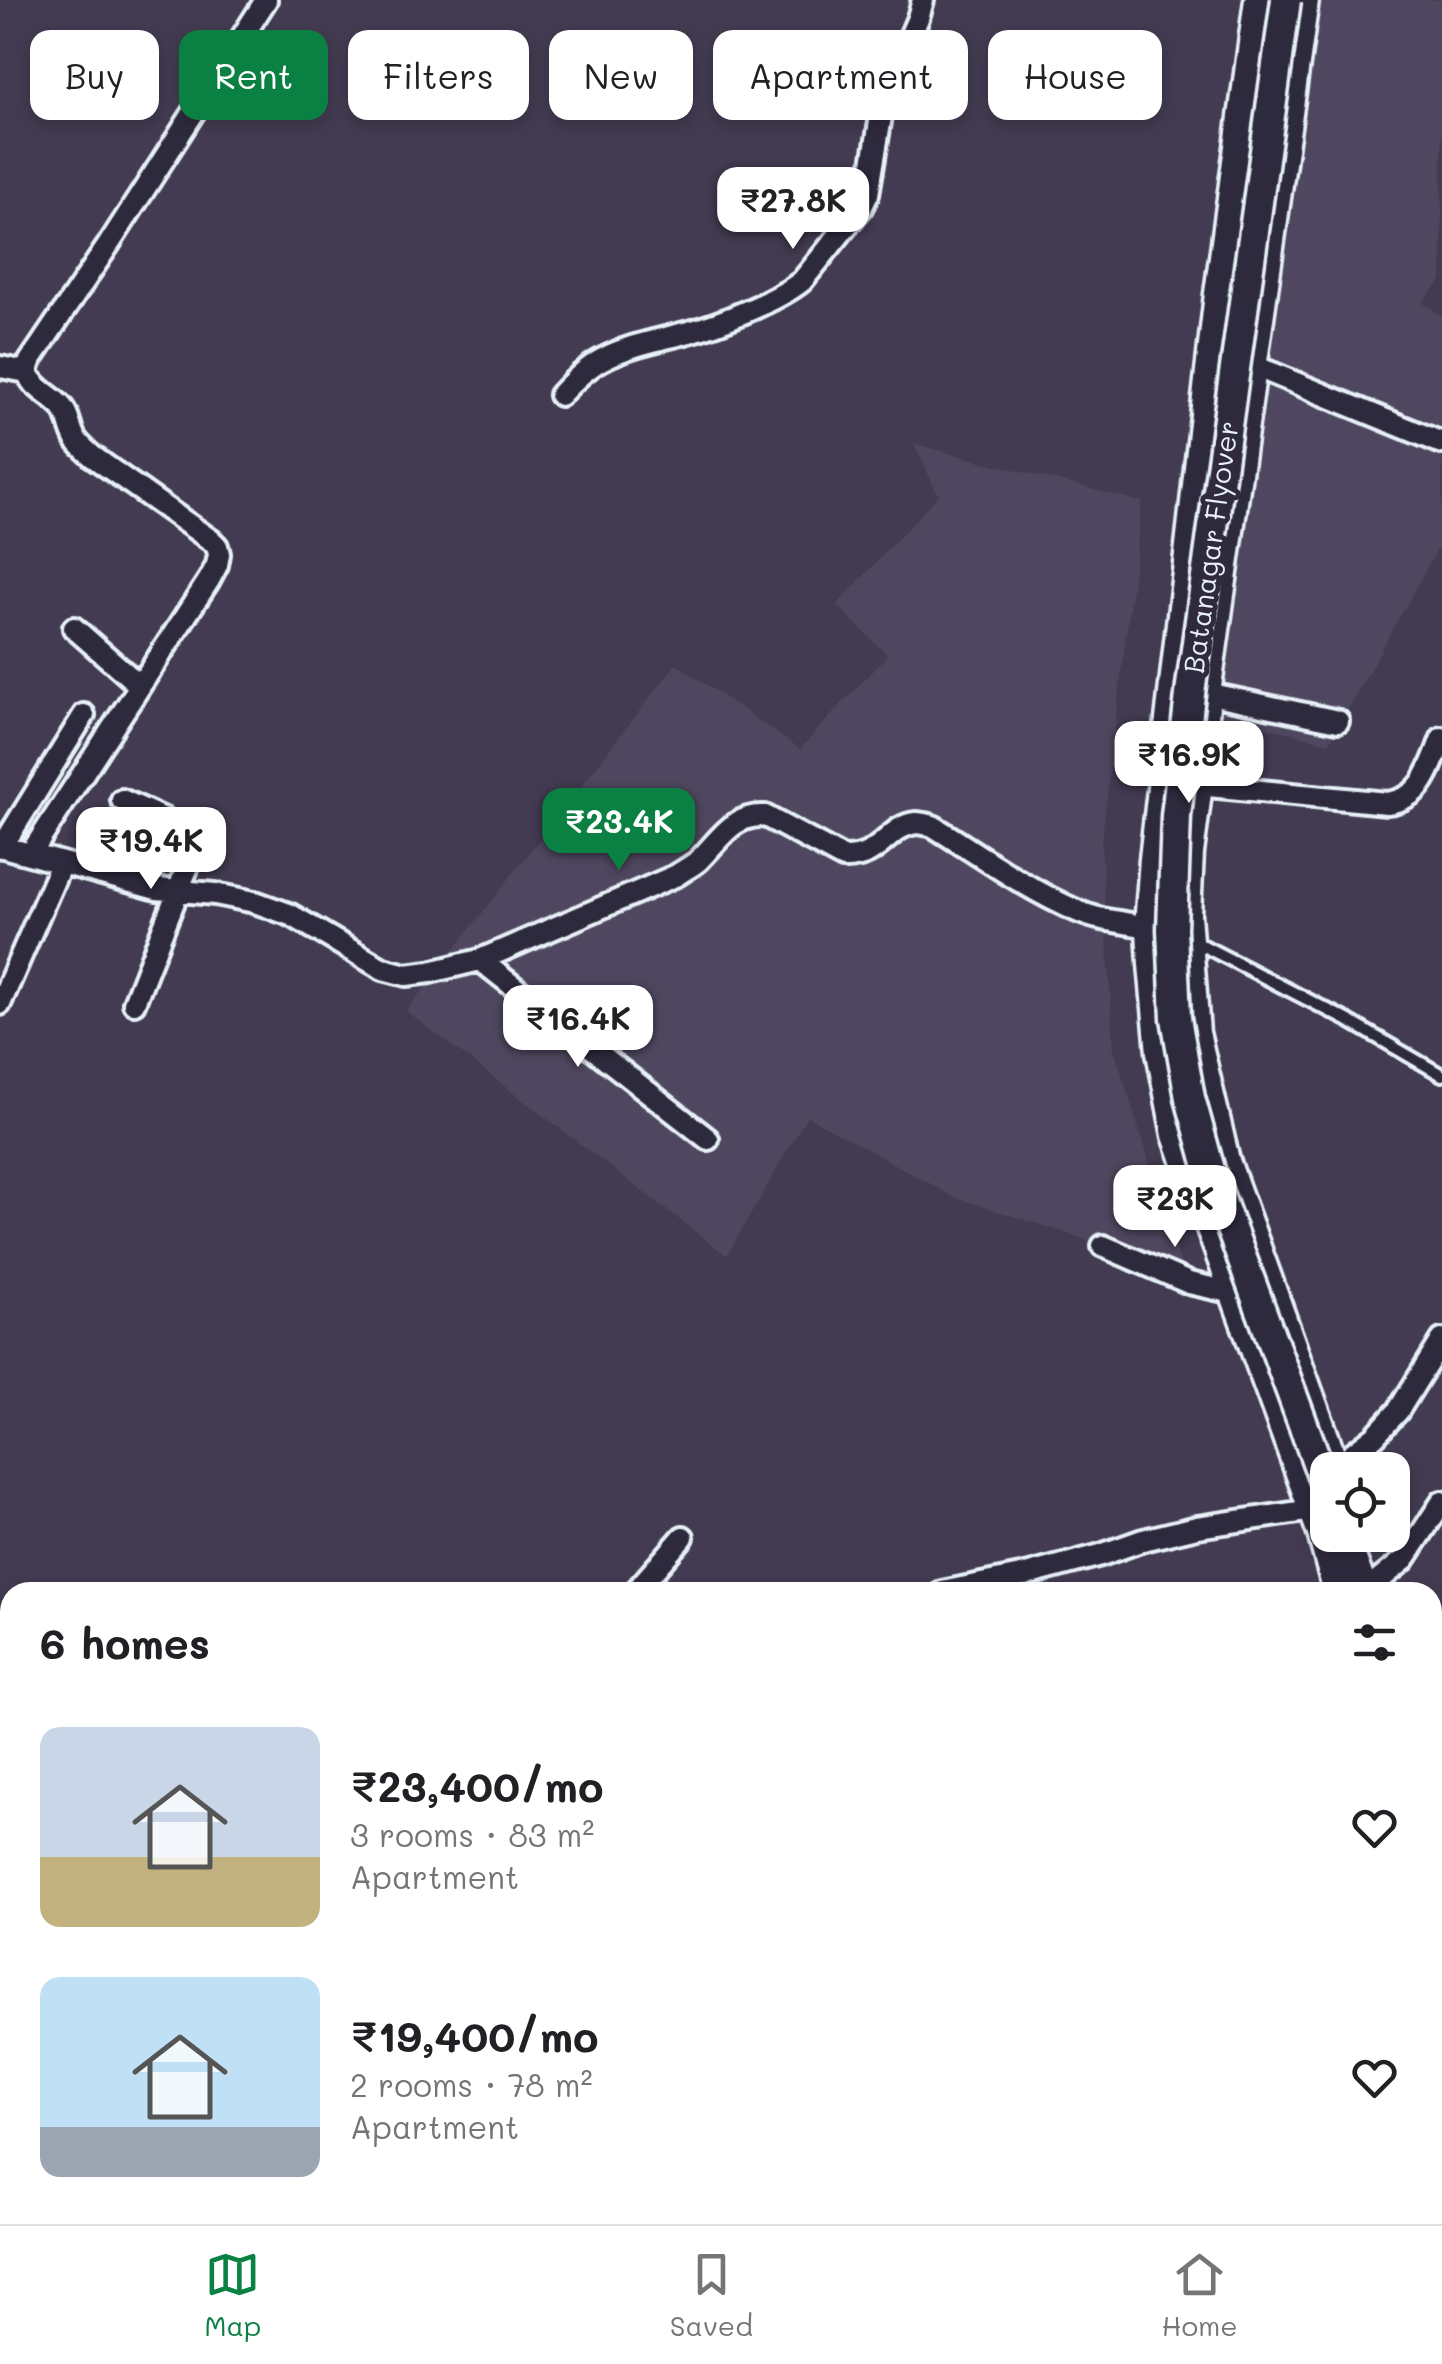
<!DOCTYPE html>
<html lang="en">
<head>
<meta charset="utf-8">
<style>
	body { margin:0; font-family:Mali,sans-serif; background:#f6f6f6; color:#202124; height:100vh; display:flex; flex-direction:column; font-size:38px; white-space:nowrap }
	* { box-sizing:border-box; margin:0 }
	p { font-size:32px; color:#757577 }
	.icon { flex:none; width:55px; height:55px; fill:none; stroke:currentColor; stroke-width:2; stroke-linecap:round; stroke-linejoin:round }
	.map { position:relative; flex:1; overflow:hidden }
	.sheet { position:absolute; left:0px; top:1582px; width:1442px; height:642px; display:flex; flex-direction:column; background:#fff; border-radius:30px 30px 0 0; box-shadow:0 5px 15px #0003 }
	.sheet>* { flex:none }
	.guide { position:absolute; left:30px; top:30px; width:1382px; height:90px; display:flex; gap:20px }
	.buttons { position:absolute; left:1310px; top:1452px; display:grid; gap:20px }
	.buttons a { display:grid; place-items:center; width:100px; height:100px; border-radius:20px; background:#fff; box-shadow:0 5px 15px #0003; font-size:50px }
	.price { position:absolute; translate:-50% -85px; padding:0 22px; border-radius:20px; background:#fff; color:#222; font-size:32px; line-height:65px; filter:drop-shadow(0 2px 5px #0008) }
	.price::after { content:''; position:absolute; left:50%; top:60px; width:30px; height:22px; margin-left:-15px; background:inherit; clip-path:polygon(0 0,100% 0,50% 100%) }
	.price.active { background:#0b8043; color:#fff }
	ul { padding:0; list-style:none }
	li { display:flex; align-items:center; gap:30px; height:250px; padding:0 40px }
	li span { display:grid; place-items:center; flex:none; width:280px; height:200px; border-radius:20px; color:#555 }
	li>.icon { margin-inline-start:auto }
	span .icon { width:120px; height:120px; fill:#fffc; stroke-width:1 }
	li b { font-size:42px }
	h2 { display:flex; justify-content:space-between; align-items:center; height:120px; padding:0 40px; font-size:42px }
	.pill { padding:0 35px; border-radius:20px; background:#fff; box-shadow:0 5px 15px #0003; font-size:35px; line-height:90px }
	.pill.active { background:#0b8043; color:#fff }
	.menu { display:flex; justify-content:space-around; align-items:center; height:140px; border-top:2px solid #e0e0e0; background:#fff; font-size:28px; color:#757577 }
	.menu a { display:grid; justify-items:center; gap:5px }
	.menu .active { color:#0b8043 }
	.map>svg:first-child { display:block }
</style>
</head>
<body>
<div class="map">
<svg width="1442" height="2224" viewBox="0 0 1442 2224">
	<rect width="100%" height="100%" fill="#423b51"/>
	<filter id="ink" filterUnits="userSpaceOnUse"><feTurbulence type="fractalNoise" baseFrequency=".01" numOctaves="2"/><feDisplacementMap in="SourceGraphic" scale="20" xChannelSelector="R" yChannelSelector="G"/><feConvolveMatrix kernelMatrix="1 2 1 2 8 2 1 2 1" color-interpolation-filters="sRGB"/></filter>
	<g filter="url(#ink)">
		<path fill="#4f475f" d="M1313,0H1442V280L1422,302L1442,316V541L1329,743L1216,714L1284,247Z
			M914,444L1142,502L1101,845L1114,1049L1183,1271L954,1197L807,1116L727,1256L406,1011L676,664L800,749L887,655L837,605L938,495Z"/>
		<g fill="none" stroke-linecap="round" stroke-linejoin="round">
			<g stroke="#e8f1f8" stroke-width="18">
				<path id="lane" d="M1192,940L1349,1021L1442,1075"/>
			</g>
			<g stroke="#e8f1f8" stroke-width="28">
				<path id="street" d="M1252,365L1442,443
					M0,367L27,372
					M560,395C572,382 585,369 601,360C628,345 660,340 689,332C719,324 779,300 802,281L861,208L868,194L881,116L889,86L918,18L923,0
					M74,628L140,686
					M1206,693L1338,721
					M1198,785L1387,803C1423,799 1430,768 1442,738
					M122,800L193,832L197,837V843L134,1003
					M0,846L157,889L215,894L255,902L291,915L383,969L406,975L430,972L480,960L677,875C684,870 692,866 698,861C720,840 732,814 765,816L843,858C882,859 887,826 916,823C918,823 932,825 933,826C980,855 1026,889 1077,911C1104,923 1133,922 1162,930
					M2,847L84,715
					M31,853L209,580L217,565L219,554L217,546L212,541L92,456C86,450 79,445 75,438C69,427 70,417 62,407C51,395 33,388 27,372L30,361L109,244L266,0
					M480,960L708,1139
					M0,1004L61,864
					M1103,1246L1189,1283L1234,1293
					M1335,1467L1375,1436L1398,1411L1442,1340
					M1377,1582L1404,1560L1442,1502
					M635,1592L683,1537
					M942,1592L1026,1575L1101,1555L1143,1540L1197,1527L1313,1510
					M0,1658L10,1651
					M1432,1770L1442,1766
					M0,2115L10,2119
					M564,2215L574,2224
					M931,2215L943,2224
					M1027,2215L1039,2224
					M224,2224L231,2215
					M750,2224L756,2215
					M984,2224L995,2215"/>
			</g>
			<g stroke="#e8f1f8" stroke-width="35">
				<path id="secondary" d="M1259,0L1219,294L1154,859L1150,913L1153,964L1161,1052L1177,1135L1322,1533L1338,1592
					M1304,0L1206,693L1198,785L1189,853L1186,914L1195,1033L1225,1161L1336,1470
					M1343,1535L1364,1592
					M1432,1803L1442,1846
					M1432,1885L1442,1930
					M1432,1988L1442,2034"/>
			</g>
			<use href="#lane" stroke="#2f2a3d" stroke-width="10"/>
			<use href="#street" stroke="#2f2a3d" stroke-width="20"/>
			<use href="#secondary" stroke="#2f2a3d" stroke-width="28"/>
			<g stroke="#e8f1f8" stroke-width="35" stroke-linecap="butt">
				<path id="secondary-bridge" d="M1286,0L1191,686L1176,816L1172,929L1176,1018L1190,1098L1212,1177L1328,1492"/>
			</g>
			<use href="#secondary-bridge" stroke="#2f2a3d" stroke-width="28"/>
		</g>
	</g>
	<g text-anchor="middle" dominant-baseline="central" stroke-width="10" stroke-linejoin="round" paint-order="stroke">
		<g font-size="28" fill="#e8f1f8" stroke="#2f2a3d">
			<text transform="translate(1210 547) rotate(-82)">Batanagar Flyover</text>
		</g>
	</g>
</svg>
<div class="buttons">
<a><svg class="icon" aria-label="locate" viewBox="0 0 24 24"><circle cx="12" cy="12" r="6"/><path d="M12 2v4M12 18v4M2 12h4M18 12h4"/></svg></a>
</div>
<b class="price" style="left:793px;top:252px">₹27.8K</b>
<b class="price" style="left:1189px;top:806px">₹16.9K</b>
<b class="price active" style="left:619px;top:873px">₹23.4K</b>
<b class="price" style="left:151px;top:892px">₹19.4K</b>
<b class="price" style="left:578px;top:1070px">₹16.4K</b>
<b class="price" style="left:1175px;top:1250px">₹23K</b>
<div class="guide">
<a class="pill">Buy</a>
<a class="pill active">Rent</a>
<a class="pill">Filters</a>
<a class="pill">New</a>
<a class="pill">Apartment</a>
<a class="pill">House</a>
</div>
<section class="sheet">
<h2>6 homes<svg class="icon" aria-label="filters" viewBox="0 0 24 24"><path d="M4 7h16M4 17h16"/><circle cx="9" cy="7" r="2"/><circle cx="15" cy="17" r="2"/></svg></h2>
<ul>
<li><span style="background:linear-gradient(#c9d6e8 65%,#c2b280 0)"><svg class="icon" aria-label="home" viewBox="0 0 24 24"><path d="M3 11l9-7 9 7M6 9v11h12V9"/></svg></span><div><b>₹23,400/mo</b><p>3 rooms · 83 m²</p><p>Apartment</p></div><svg class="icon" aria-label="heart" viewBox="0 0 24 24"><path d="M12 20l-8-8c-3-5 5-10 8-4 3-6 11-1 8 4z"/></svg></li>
<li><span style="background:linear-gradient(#bfe0f5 75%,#9aa5b1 0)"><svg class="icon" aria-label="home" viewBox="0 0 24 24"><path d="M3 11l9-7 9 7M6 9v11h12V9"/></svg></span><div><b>₹19,400/mo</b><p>2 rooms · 78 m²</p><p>Apartment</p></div><svg class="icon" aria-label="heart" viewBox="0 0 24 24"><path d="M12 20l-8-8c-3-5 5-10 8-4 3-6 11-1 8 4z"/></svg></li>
</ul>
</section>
</div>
<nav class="menu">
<a class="active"><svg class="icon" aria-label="map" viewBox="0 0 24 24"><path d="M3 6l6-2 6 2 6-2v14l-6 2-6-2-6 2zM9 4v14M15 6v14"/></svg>Map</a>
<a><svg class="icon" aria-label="saved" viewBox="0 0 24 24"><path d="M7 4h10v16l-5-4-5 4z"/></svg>Saved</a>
<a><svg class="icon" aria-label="home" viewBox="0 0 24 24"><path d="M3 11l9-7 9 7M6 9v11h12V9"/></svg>Home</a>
</nav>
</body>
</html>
